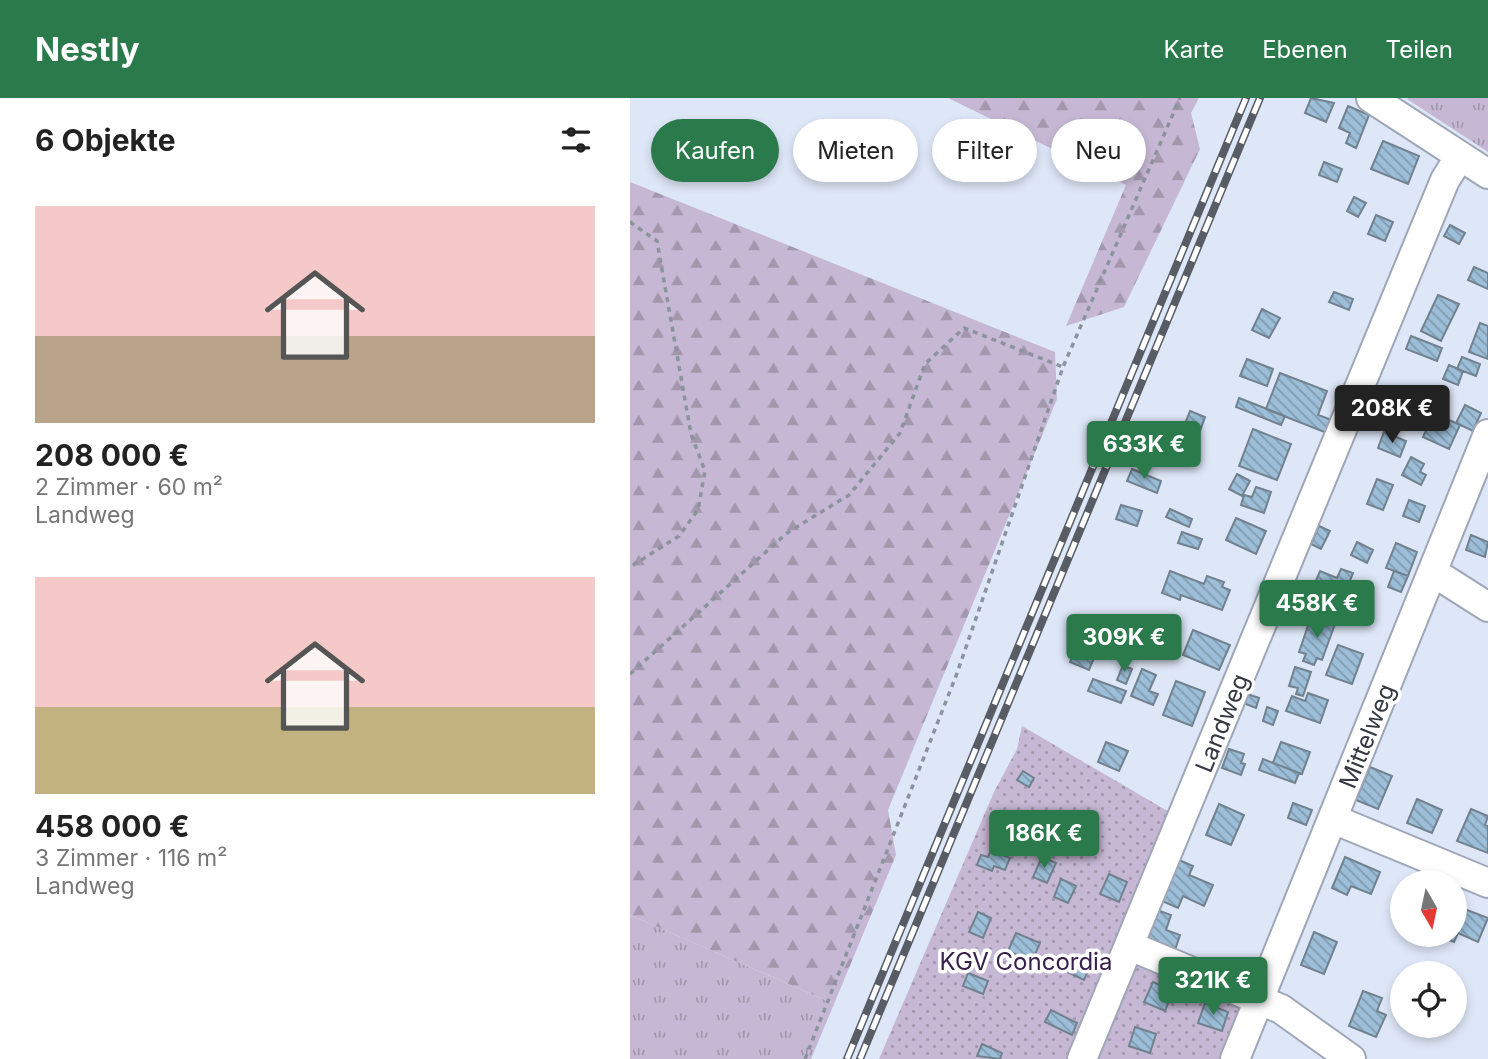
<!DOCTYPE html>
<html lang="de">
<head>
<meta charset="utf-8">
<style>
	body { margin:0; font-family:Inter,sans-serif; background:#f2f2f2; color:#222; height:100vh; display:flex; flex-direction:column; font-size:26px; white-space:nowrap }
	* { box-sizing:border-box; margin:0 }
	p { font-size:23px; color:#767676 }
	.icon { flex:none; width:38px; height:38px; fill:none; stroke:currentColor; stroke-width:2; stroke-linecap:round; stroke-linejoin:round }
	.map { position:relative; flex:1; overflow:hidden }
	.drawer { display:flex; flex-direction:column; background:#fff; width:630px }
	.drawer>* { flex:none }
	.hud { position:absolute; left:21px; top:21px; width:665px; height:63px; display:flex; gap:14px }
	.needle { width:46px; rotate:171deg }
	.tools { position:absolute; left:760px; top:772px; display:grid; gap:14px }
	.tools a { display:grid; place-items:center; width:77px; height:77px; border-radius:50%; background:#fff; box-shadow:0 4px 10px #0003; font-size:35px }
	.price { position:absolute; translate:-50% -60px; padding:0 16px; border-radius:7px; background:#2a7a4b; color:#fff; font-size:23px; line-height:46px; filter:drop-shadow(0 2px 4px #0008) }
	.price::after { content:''; position:absolute; left:50%; top:42px; width:21px; height:16px; margin-left:-10px; background:inherit; clip-path:polygon(0 0,100% 0,50% 100%) }
	.price.selected { background:#222; color:#fff }
	ul { padding:0; list-style:none }
	li { display:grid; align-content:center; gap:14px; height:371px; padding:0 35px }
	li span { display:grid; place-items:center; height:217px; border-radius:0px; color:#555 }
	li>.icon { margin-inline-start:auto }
	span .icon { width:126px; height:126px; fill:#fffc; stroke-width:1 }
	li b { font-size:30px }
	h2 { display:flex; justify-content:space-between; align-items:center; height:84px; padding:0 35px; font-size:30px }
	.tag { padding:0 24px; border-radius:32px; background:#fff; box-shadow:0 4px 10px #0003; font-size:24px; line-height:63px }
	.tag.selected { background:#2a7a4b; color:#fff }
	header { display:flex; align-items:center; gap:42px; box-sizing:border-box; height:98px; padding:0 35px; background:#2a7a4b; color:#fff }
	header strong { font-size:33px }
	nav { display:flex; gap:38px; margin-inline-start:auto; font-size:24px }
	main { display:flex; flex:1; min-height:0 }
	.map>svg:first-child { display:block }
</style>
</head>
<body>
<header>
<strong>Nestly</strong>
<nav><a>Karte</a><a>Ebenen</a><a>Teilen</a></nav>
</header>
<main>
<section class="drawer">
<h2>6 Objekte<svg class="icon" aria-label="filters" viewBox="0 0 24 24"><path d="M4 7h16M4 17h16"/><circle cx="9" cy="7" r="2"/><circle cx="15" cy="17" r="2"/></svg></h2>
<ul>
<li><span style="background:linear-gradient(#f6c9c9 60%,#b9a48a 0)"><svg class="icon" aria-label="home" viewBox="0 0 24 24"><path d="M3 11l9-7 9 7M6 9v11h12V9"/></svg></span><div><b>208 000 €</b><p>2 Zimmer · 60 m²</p><p>Landweg</p></div></li>
<li><span style="background:linear-gradient(#f6c9c9 60%,#c2b280 0)"><svg class="icon" aria-label="home" viewBox="0 0 24 24"><path d="M3 11l9-7 9 7M6 9v11h12V9"/></svg></span><div><b>458 000 €</b><p>3 Zimmer · 116 m²</p><p>Landweg</p></div></li>
</ul>
</section>
<div class="map">
<svg width="858" height="961" viewBox="0 0 858 961">
	<defs>
		<pattern id="grass-tufts" width="24" height="20" patternUnits="userSpaceOnUse" patternTransform="scale(1.75)"><rect width="24" height="20" fill="#c6b8d4"/><path d="M3 7l-1-3M5 7V3M7 7l1-3M15 17l-1-3M17 17v-4M19 17l1-3" fill="none" stroke="#a297ad"/></pattern>
		<pattern id="forest-firs" width="22" height="20" patternUnits="userSpaceOnUse" patternTransform="scale(1.75)"><rect width="22" height="20" fill="#c6b8d4"/><path d="M5 1l3.5 6h-7zM16 11l3.5 6h-7z" fill="#a297ad"/></pattern>
		<pattern id="garden-dots" width="8" height="8" patternUnits="userSpaceOnUse" patternTransform="scale(1.75)"><rect width="8" height="8" fill="#c6b8d4"/><path d="M2 2h.1M6 6h.1" fill="none" stroke="#a297ad" stroke-width="1.8" stroke-linecap="round"/></pattern>
		<pattern id="building-back-hatch" width="6" height="6" patternUnits="userSpaceOnUse" patternTransform="scale(1.75)"><rect width="6" height="6" fill="#9cbed8"/><path d="M-1 5l2 2M0 0l6 6M5-1l2 2" fill="none" stroke="#809bb1"/></pattern>
	</defs>
	<rect width="100%" height="100%" fill="#dee7f8"/>
	<path fill="url(#grass-tufts)" d="M778,0H858V54L777,1Z
		M0,817L204,906L181,961H0Z"/>
	<path fill="url(#forest-firs)" d="M318,0H569L561,15L570,51L494,209L436,228L496,87Z
		M0,84L425,254L427,301L258,712L266,757L204,906L0,817Z"/>
	<path fill="url(#garden-dots)" d="M392,628L541,715L491,836L623,888L593,961H249L364,694L387,651Z"/>
	<path fill="url(#building-back-hatch)" stroke="#71818d" stroke-width="2" d="M681,0L704,5L696,24L675,15Z
		M718,8L739,17L726,50L716,45L720,35L709,30Z
		M753,43L789,58L778,86L741,71Z
		M694,64L712,71L707,84L689,77Z
		M724,99L736,105L728,119L717,113Z
		M746,117L763,124L755,143L738,136Z
		M820,127L835,135L829,146L814,138Z
		M844,169L858,175V191L838,182Z
		M704,194L723,201L719,212L699,204Z
		M808,197L829,206L811,243L791,233Z
		M632,211L650,220L639,240L622,232Z
		M850,225L858,228V261L839,254Z
		M781,238L812,250L807,263L776,251Z
		M832,259L850,266L846,278L827,271Z
		M617,261L643,271L637,288L610,278Z
		M819,267L833,273L828,287L813,281Z
		M650,275L697,293L688,317L702,322L697,335L636,311Z
		M768,298L793,307L787,324L762,315Z
		M609,300L655,318L651,327L606,309Z
		M835,307L851,315L843,333L826,325Z
		M560,313L575,319L565,347L549,341Z
		M804,315L830,327L819,351L793,339Z
		M623,331L661,346L647,382L609,368Z
		M754,334L776,343L770,359L748,350Z
		M781,359L794,366L790,374L796,377L791,387L772,377Z
		M502,371L531,383L527,395L497,383Z
		M607,376L620,383L612,398L599,391Z
		M747,381L763,387L753,412L737,406Z
		M626,389L641,394L634,415L611,407L614,397L622,399Z
		M779,402L795,408L789,424L773,418Z
		M491,407L512,413L507,428L486,421Z
		M540,411L562,421L559,429L536,419Z
		M606,420L636,433L626,456L596,442Z
		M689,428L700,433L691,451L681,446Z
		M552,434L572,441L568,451L548,445Z
		M841,437L858,444L855,459L836,452Z
		M727,444L743,452L737,465L721,457Z
		M766,445L787,454L778,478L756,470Z
		M711,471L723,475L712,503L682,492L690,473L707,480Z
		M540,473L574,486L577,478L594,484L592,489L600,492L592,512L551,497L550,502L532,495Z
		M764,473L778,478L771,494L758,489Z
		M675,489L692,496L689,505L672,499Z
		M693,518L706,523L692,562L687,560L684,567L673,563L676,556L669,554L680,522L690,526Z
		M462,525L476,531L459,572L440,564L452,534L457,536Z
		M563,532L600,547L589,572L553,557Z
		M708,547L733,556L722,586L696,577Z
		M493,567L502,571L496,586L487,582Z
		M665,569L681,574L673,598L666,596L668,590L659,588Z
		M512,571L526,577L519,593L528,596L523,607L501,598Z
		M463,581L496,593L491,605L458,593Z
		M546,583L575,594L562,628L533,617Z
		M678,595L698,602L690,625L656,613L662,598L675,603Z
		M617,596L629,600L626,610L613,605Z
		M637,609L648,613L643,627L633,623Z
		M476,644L498,653L489,673L468,664Z
		M651,644L680,654L672,676L643,665Z
		M599,651L614,656L611,665L615,666L611,677L592,670Z
		M633,661L669,675L665,685L629,672Z
		M740,669L762,678L748,711L726,702Z
		M393,673L404,680L399,689L387,682Z
		M787,701L812,712L802,735L777,725Z
		M663,705L682,712L676,727L658,720Z
		M589,706L614,717L601,747L576,737Z
		M841,711L858,718L855,727L858,728V755L827,743Z
		M361,752L380,760L375,772L364,768L362,773L347,767L351,757L358,759Z
		M412,759L426,765L417,785L403,779Z
		M715,759L750,774L741,796L721,788L717,797L702,790Z
		M549,762L563,768L559,777L583,787L574,808L553,798L548,810L532,803Z
		M479,776L497,784L489,804L470,796Z
		M431,781L446,788L438,805L424,799Z
		M824,807L858,820L848,844L828,835L824,844L808,838L824,836Z
		M527,812L541,817L536,832L550,837L545,852L516,842Z
		M348,814L361,820L353,840L339,834Z
		M684,834L707,844L694,876L671,867Z
		M386,835L410,845L402,863L378,853Z
		M440,857L461,867L454,882L433,872Z
		M338,875L358,883L353,896L333,888Z
		M523,884L543,893L535,913L514,904Z
		M733,893L752,900L747,913L756,917L746,939L719,928Z
		M575,905L598,914L592,933L568,925Z
		M421,912L447,925L442,937L415,924Z
		M505,929L526,936L520,955L499,948Z
		M352,946L372,955L370,961L347,958Z"/>
	<g fill="none" stroke-linecap="round" stroke-linejoin="round">
		<g stroke="#9ea6b7" stroke-width="32">
			<path id="minor" d="M741,0L858,76
				M803,474L858,509
				M703,721L858,785
				M500,848L651,911L721,961
				M452,961L815,82L830,58
				M605,961L858,336"/>
		</g>
		<path stroke="#8c929e" stroke-width="3.5" stroke-dasharray="5 5" stroke-linecap="butt" d="M0,124L27,143L61,336L75,373L68,412L49,438L0,469
			M0,576L157,435L219,397L270,335L295,266L334,230L433,269
			M175,961L326,578L433,269L550,0"/>
		<use href="#minor" stroke="#fff" stroke-width="28"/>
		<g stroke="#585c65" stroke-width="8">
			<path id="rail" d="M217,961L616,0
				M230,961L630,0"/>
		</g>
		<use href="#rail" stroke="#fff" stroke-width="5" stroke-dasharray="16" stroke-linecap="butt"/>
	</g>
	<g text-anchor="middle" dominant-baseline="central" stroke-width="7" stroke-linejoin="round" paint-order="stroke">
		<g font-size="24" fill="#35383f" stroke="#fff">
			<text transform="translate(592 625) rotate(-68)">Landweg</text>
			<text transform="translate(737 638) rotate(-68)">Mittelweg</text>
		</g>
		<g font-size="24" fill="#38204c" stroke="#fff">
			<text x="396" y="863">KGV Concordia</text>
		</g>
	</g>
</svg>
<div class="tools">
<a><svg class="needle" viewBox="-14 -14 28 28"><path d="M0-13l5 13h-10z" fill="#e53935"/><path d="M0 13l5-13h-10z" fill="#767676"/></svg></a>
<a><svg class="icon" aria-label="locate" viewBox="0 0 24 24"><circle cx="12" cy="12" r="6"/><path d="M12 2v4M12 18v4M2 12h4M18 12h4"/></svg></a>
</div>
<b class="price selected" style="left:762px;top:347px">208K €</b>
<b class="price" style="left:514px;top:383px">633K €</b>
<b class="price" style="left:687px;top:542px">458K €</b>
<b class="price" style="left:494px;top:576px">309K €</b>
<b class="price" style="left:414px;top:772px">186K €</b>
<b class="price" style="left:583px;top:919px">321K €</b>
<div class="hud">
<a class="tag selected">Kaufen</a>
<a class="tag">Mieten</a>
<a class="tag">Filter</a>
<a class="tag">Neu</a>
</div>
</div>
</main>
</body>
</html>
